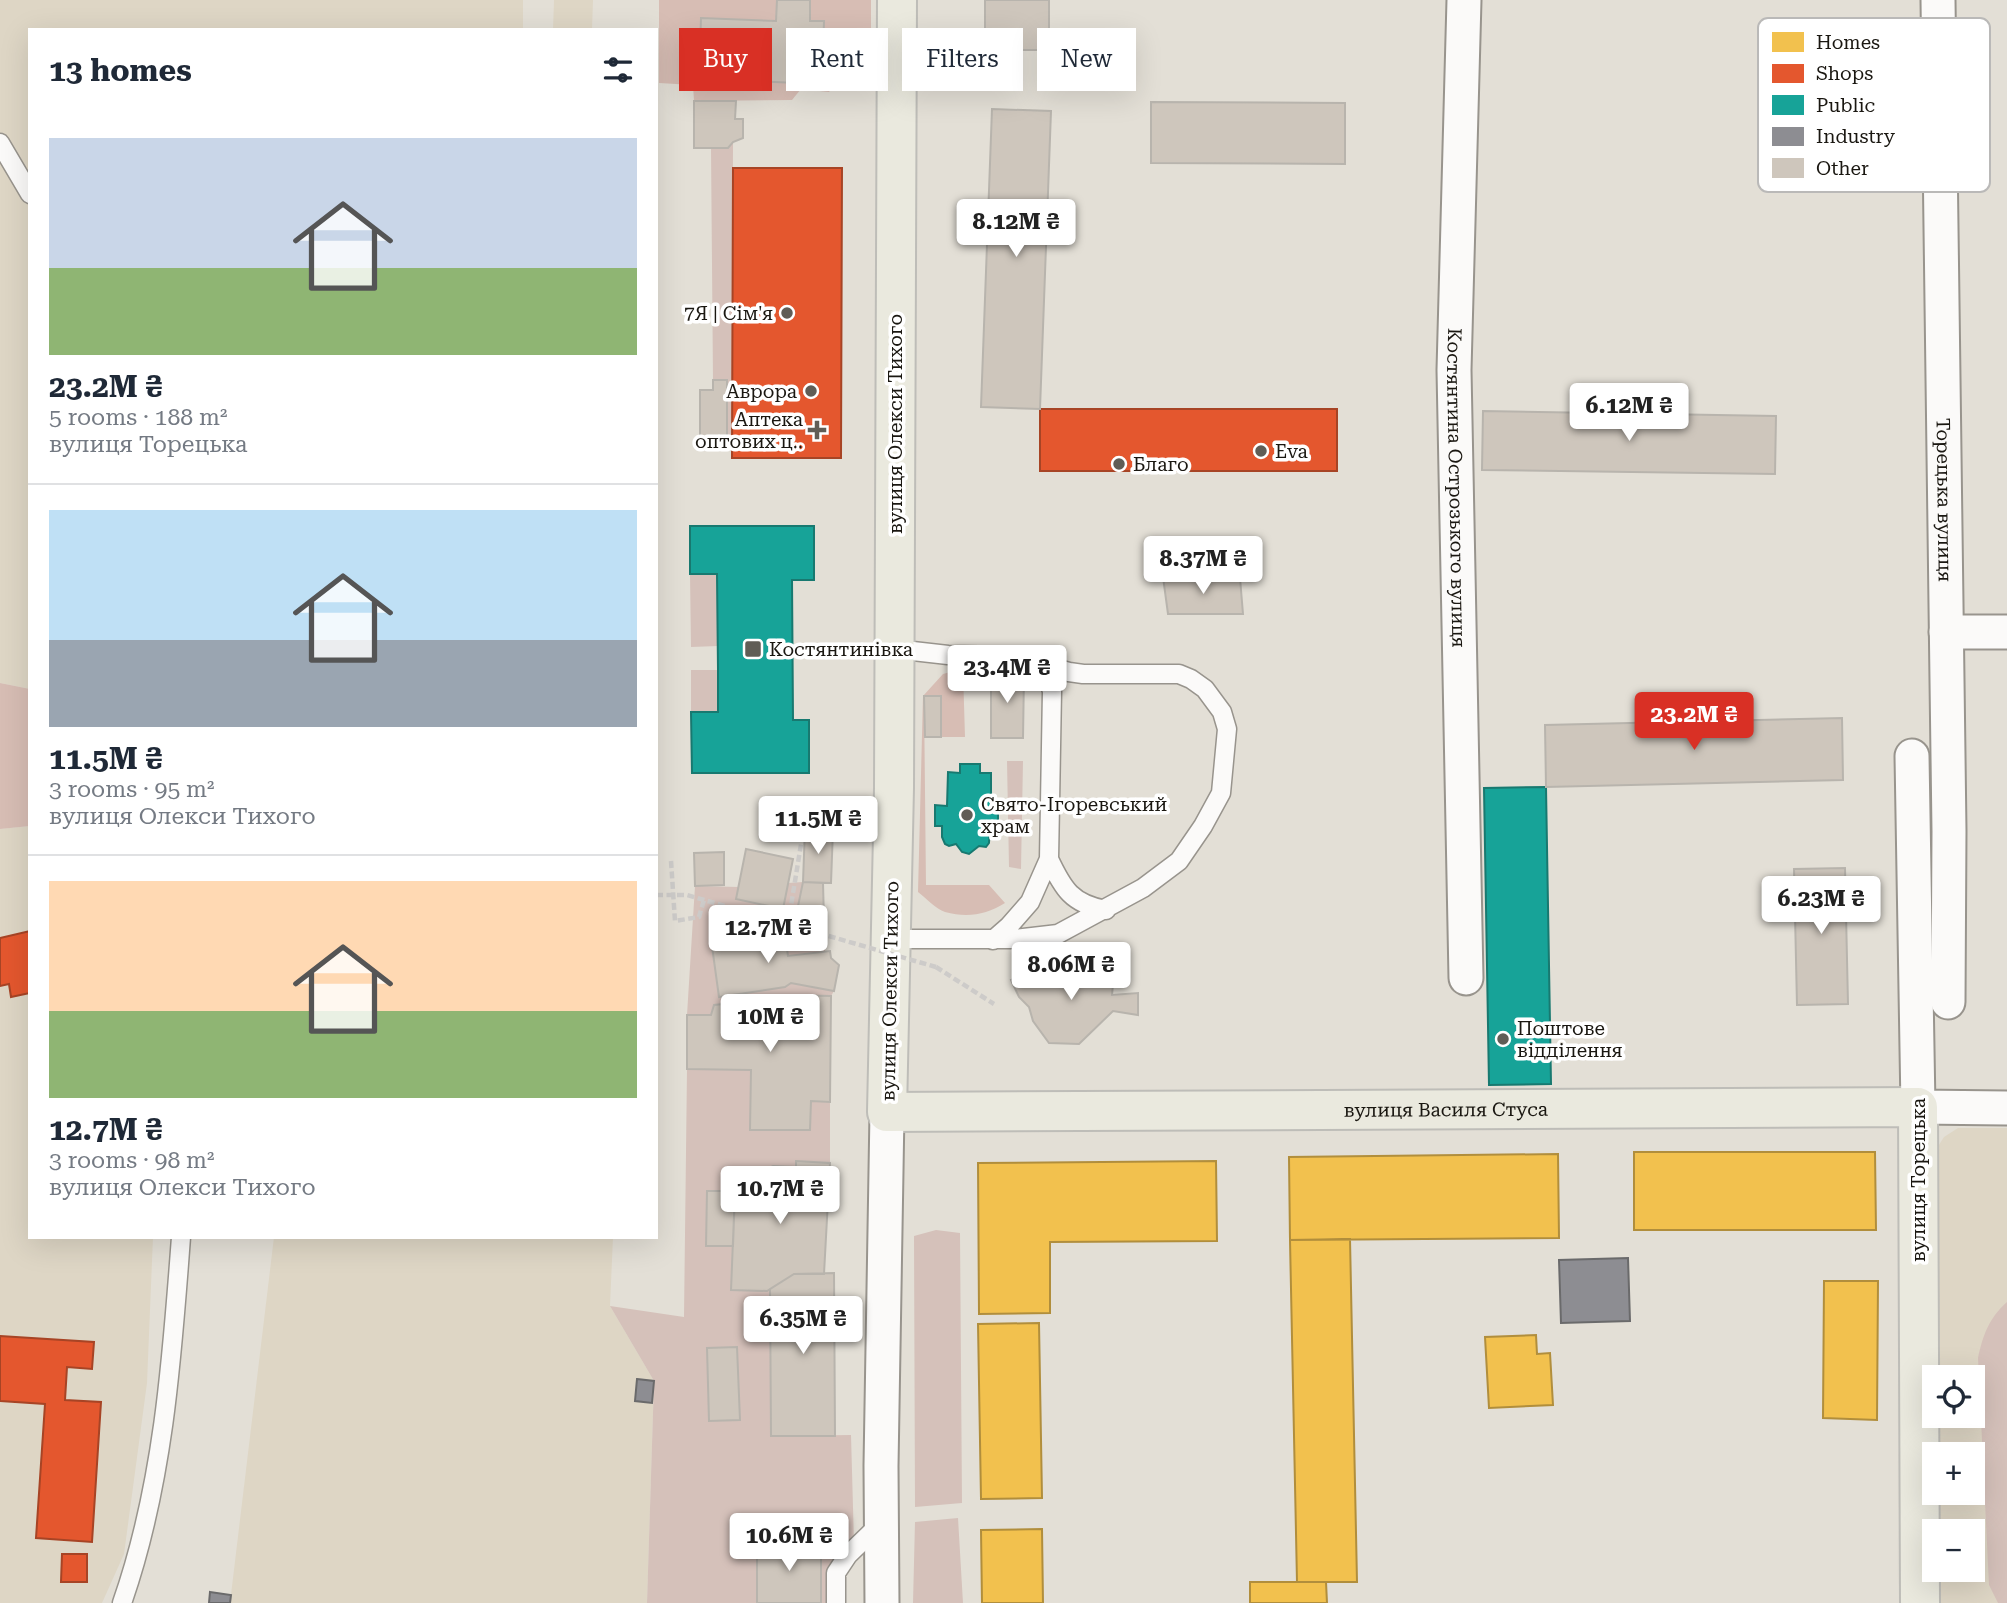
<!DOCTYPE html>
<html lang="en">
<head>
<meta charset="utf-8">
<style>
	body { margin:0; font-family:"Roboto Serif",serif; background:#f2f2f3; color:#1f2937; height:100vh; display:flex; flex-direction:column; font-size:26px; white-space:nowrap }
	* { box-sizing:border-box; margin:0 }
	p { font-size:23px; color:#747a83 }
	.icon { flex:none; width:38px; height:38px; fill:none; stroke:currentColor; stroke-width:2; stroke-linecap:round; stroke-linejoin:round }
	.map { position:relative; flex:1; overflow:hidden }
	.drawer { position:absolute; left:28px; top:28px; width:630px; height:1211px; display:flex; flex-direction:column; background:#fff; border-radius:0px; box-shadow:0 7px 28px #0002 }
	.drawer>* { flex:none }
	.top-card { position:absolute; left:679px; top:28px; width:665px; height:63px; display:flex; gap:14px }
	.controls { position:absolute; left:1922px; top:1365px; display:grid; gap:14px }
	.controls a { display:grid; place-items:center; width:63px; height:63px; border-radius:0px; background:#fff; box-shadow:0 7px 28px #0002; font-size:35px }
	.price { position:absolute; translate:-50% -60px; padding:0 16px; border-radius:7px; background:#fff; color:#222; font-size:23px; line-height:46px; filter:drop-shadow(0 2px 4px #0008) }
	.price::after { content:''; position:absolute; left:50%; top:42px; width:21px; height:16px; margin-left:-10px; background:inherit; clip-path:polygon(0 0,100% 0,50% 100%) }
	.price.active { background:#d93025; color:#fff }
	ul { padding:0; list-style:none }
	li { display:grid; align-content:center; gap:14px; height:371px; padding:0 21px }
	li+li { border-top:2px solid #e0e1e3 }
	li span { display:grid; place-items:center; height:217px; border-radius:0px; color:#555 }
	li>.icon { margin-inline-start:auto }
	span .icon { width:126px; height:126px; fill:#fffc; stroke-width:1 }
	li b { font-size:30px }
	h2 { display:flex; justify-content:space-between; align-items:center; height:84px; padding:0 21px; font-size:30px }
	.pill { padding:0 24px; border-radius:0px; background:#fff; box-shadow:0 7px 28px #0002; font-size:24px; line-height:63px }
	.pill.active { background:#d93025; color:#fff }
	.map>svg:first-child { display:block }
</style>
</head>
<body>
<div class="map">
<svg width="2007" height="1603" viewBox="0 0 2007 1603">
	<rect width="100%" height="100%" fill="#e3dfd6"/>
	<path fill="#ded6c5" d="M0,0H523V30H30V689L0,683Z
		M554,0H593L592,30H553Z
		M30,826V1237H153L147,1383L124,1554L102,1603H0V829Z
		M1958,1128H2007V1603H1940L1939,1570H1972V1531H1939V1493H1972V1454H1938V1416H1972V1377H1937L1935,1151L1944,1137Z
		M274,1237H613L610,1306L654,1381L647,1603H230Z"/>
	<path fill="#d5c1ba" fill-rule="evenodd" d="M733,142L732,450H727V380H713L711,148H728Z
		M690,574H717L718,646L691,647Z
		M691,670H718V712H691Z
		M1007,761H1023L1021,869L1009,867Z
		M803,882L797,910L824,921L825,952L788,956L783,929L711,939L719,996L785,987L791,983L834,991L831,996L785,995L782,998L711,1015H687L695,886L739,887L736,899L783,909L788,883Z
		M687,1069L751,1070L750,1130H810L811,1101L830,1102V1163L797,1161L796,1167C763,1165 759,1171 735,1191H707L706,1246H733L731,1290L770,1289L771,1436L851,1435L854,1543L829,1603H821V1547L798,1538L757,1549V1603H647L654,1381L610,1306L684,1317ZM737,1347L709,1420L707,1348Z
		M936,1230L960,1233L962,1503L915,1507L914,1236Z
		M2007,1302V1603H1998L1989,1585L1978,1358C1983,1335 1989,1318 2007,1302Z
		M958,1518L963,1603H913L915,1522Z"/>
	<path fill="#d7bdb4" d="M659,0H871V60L835,83L829,92L801,89L792,100L694,101L693,85L659,83Z
		M954,671H963L965,737H941V696L924,697L926,885H989L1005,903C986,915 967,918 945,912C936,909 926,898 918,892L923,696L943,674Z
		M0,683L30,689V826L0,829Z"/>
	<path fill="#f2c14e" stroke="#b18e3c" stroke-width="2" d="M1634,1152H1875L1876,1230H1634Z
		M1558,1154L1559,1238L1290,1240L1289,1157Z
		M1216,1161L1217,1241L1050,1242V1313L979,1314L978,1163Z
		M1350,1239L1357,1582H1297L1290,1240Z
		M1824,1281H1878L1877,1420L1823,1418Z
		M1039,1323L1042,1498L981,1499L978,1324Z
		M1536,1335L1537,1354L1550,1353L1553,1405L1489,1408L1485,1337Z
		M1042,1529L1043,1603H982L981,1530Z
		M1250,1582H1326L1327,1603H1250Z"/>
	<path fill="#e4572e" stroke="#a74425" stroke-width="2" d="M733,168H842L841,458H732Z
		M1040,409H1337V471H1040Z
		M30,931V993L11,997L9,984L0,986V938Z
		M0,1336L94,1342L92,1369L67,1367L65,1400L101,1402L92,1542L36,1538L45,1404L0,1401Z
		M62,1554H87V1582H61Z"/>
	<path fill="#17a398" stroke="#187970" stroke-width="2" d="M690,526H814V580H792L793,720H809V773H692L691,712H718V670L717,574H690Z
		M960,764H980V773H991V806H998V823L990,824L989,843L986,847L979,846L969,854L962,852L956,844L949,846L945,844L942,837V826H935V805L947,806L948,772L960,773Z
		M1546,787L1551,1084L1489,1085L1484,788Z"/>
	<path fill="#8d8d92" stroke="#6a6a6b" stroke-width="2" d="M1628,1258L1630,1321L1561,1323L1559,1260Z
		M637,1379L654,1381L652,1403L635,1401Z
		M210,1592L231,1595L230,1603H209Z"/>
	<path fill="#cec6bc" stroke="#b8b4ad" stroke-width="2" d="M777,0H810V21H824L822,84L699,79L701,18L776,21Z
		M985,0H1049V50H985Z
		M694,101H736L735,119H743V138L733,142L728,148H694Z
		M1151,102L1345,103V164L1151,163Z
		M992,109L1051,111L1040,409L981,407Z
		M713,380H727V450H700V390H713Z
		M1483,411L1776,416L1775,474L1482,470Z
		M1163,577L1240,578L1243,614H1168Z
		M991,672L1024,674L1023,738H991Z
		M924,696H941V737H925Z
		M1842,718L1843,780L1546,787L1545,725Z
		M805,828L833,829L831,883L803,882Z
		M746,849L793,859L783,909L736,899Z
		M724,852V885L695,886L694,853Z
		M1845,868L1848,1004L1797,1005L1794,869Z
		M803,882L823,883L824,921L797,911Z
		M784,929L788,956L830,951L831,958L839,965L834,991L791,983L785,987L719,997L711,939Z
		M1070,959L1090,977L1114,974L1112,995L1138,993V1015L1113,1011L1079,1044L1049,1043L1033,1021L1029,1007L1019,997L1011,980L1029,972L1051,978Z
		M785,995L831,996L830,1102L811,1101L810,1130H750L751,1070L687,1069V1015H711L714,1005L782,998Z
		M796,1161L830,1163L824,1274H794L767,1291L731,1290L735,1191L755,1175L773,1166L796,1167Z
		M707,1191H735L733,1246H706Z
		M834,1273L835,1436H771L770,1289L794,1274Z
		M737,1347L740,1420L709,1421L707,1348Z
		M798,1538L821,1547V1603H757V1549Z"/>
	<g fill="none" stroke-linecap="round" stroke-linejoin="round">
		<g stroke="#98948d" stroke-width="21">
			<path id="lane" d="M0,143L30,194
				M1049,859C1063,889 1072,904 1106,910
				M891,939H1015L1058,934L1143,888L1179,861L1203,826L1221,793L1227,729L1222,712L1205,689L1191,679L1179,674H1083L1069,672L1010,656L948,655L895,649
				M993,940L1009,926L1030,902L1049,859L1052,691L1042,663
				M122,1603C163,1486 172,1360 181,1237
				M836,1603V1573L848,1555L881,1523"/>
		</g>
		<g stroke="#98948d" stroke-width="37">
			<g id="street">
				<path id="s1" d="M1464,0L1454,370L1466,978"/>
				<path id="s2" d="M1938,0L1949,831L1948,1002"/>
				<path d="M1946,632H2007"/>
				<path d="M1912,756L1918,1107L2007,1108"/>
				<path d="M882,1603L881,1466L887,1112"/>
			</g>
		</g>
		<g stroke="#bebdb8" stroke-width="42">
			<g id="primary">
				<path id="s3" d="M897,0L894,788L887,1112L1918,1107L1920,1603"/>
			</g>
		</g>
		<path stroke="#cdcbc9" stroke-width="4.5" stroke-dasharray="7 3.5" stroke-linecap="butt" d="M671,861L675,921L699,917L704,900
			M788,924L804,826
			M936,967L994,1004"/>
		<use href="#lane" stroke="#fbfaf9" stroke-width="18"/>
		<use href="#street" stroke="#fbfaf9" stroke-width="33"/>
		<use href="#primary" stroke="#eae9de" stroke-width="38"/>
		<path stroke="#cdcbc9" stroke-width="4.5" stroke-dasharray="7 3.5" stroke-linecap="butt" d="M656,895H687L936,967"/>
	</g>
	<g fill="#605d56" stroke="#fff" stroke-width="2.5">
		<circle cx="787" cy="313" r="7"/>
		<circle cx="811" cy="391" r="7"/>
		<path d="M813.5 419.5h7v7h7v7h-7v7h-7v-7h-7v-7h7z"/>
		<circle cx="1261" cy="451" r="7"/>
		<circle cx="1119" cy="464" r="7"/>
		<rect x="744" y="640" width="18" height="18" rx="3.5"/>
		<circle cx="967" cy="815" r="7"/>
		<circle cx="1503" cy="1039" r="7"/>
	</g>
	<g text-anchor="middle" dominant-baseline="central" stroke-width="7" stroke-linejoin="round" paint-order="stroke">
		<g font-size="19" fill="#1a1711" stroke="#fff" text-anchor="start">
			<text x="773" y="313" text-anchor="end">7Я | Сім'я</text>
			<text x="797" y="391" text-anchor="end">Аврора</text>
			<text x="803" y="419" text-anchor="end">Аптека<tspan x="803" dy="22">оптових ц‥</tspan></text>
			<text x="1275" y="451">Eva</text>
			<text x="1133" y="464">Благо</text>
			<text x="769" y="649">Костянтинівка</text>
			<text x="981" y="804">Свято-Ігоревський<tspan x="981" dy="22">храм</tspan></text>
			<text x="1517" y="1028">Поштове<tspan x="1517" dy="22">відділення</tspan></text>
		</g>
		<g font-size="19" fill="#1a1711" stroke="#fff">
			<text transform="translate(895 424) rotate(-90)">вулиця Олекси Тихого</text>
			<text stroke="none"><textPath href="#s1" startOffset="488">Костянтина Острозького вулиця</textPath></text>
			<text stroke="none"><textPath href="#s2" startOffset="500">Торецька вулиця</textPath></text>
			<text transform="translate(890 991) rotate(-89)">вулиця Олекси Тихого</text>
			<text stroke="none"><textPath href="#s3" startOffset="1671">вулиця Василя Стуса</textPath></text>
			<text transform="translate(1918 1180) rotate(-90)">вулиця Торецька</text>
		</g>
	</g>
	<rect x="1758" y="18" width="232" height="174" rx="10" fill="#fff" stroke="#bab9b8" stroke-width="2"/>
	<rect x="1772" y="32" width="32" height="20" fill="#f2c14e"/>
	<rect x="1772" y="64" width="32" height="19" fill="#e4572e"/>
	<rect x="1772" y="95" width="32" height="20" fill="#17a398"/>
	<rect x="1772" y="127" width="32" height="19" fill="#8d8d92"/>
	<rect x="1772" y="158" width="32" height="20" fill="#cec6bc"/>
	<g font-size="19" fill="#1a1711">
		<text x="1816" y="49">Homes</text>
		<text x="1816" y="80">Shops</text>
		<text x="1816" y="112">Public</text>
		<text x="1816" y="143">Industry</text>
		<text x="1816" y="175">Other</text>
	</g>
</svg>
<div class="controls">
<a><svg class="icon" aria-label="locate" viewBox="0 0 24 24"><circle cx="12" cy="12" r="6"/><path d="M12 2v4M12 18v4M2 12h4M18 12h4"/></svg></a>
<a>+</a>
<a>−</a>
</div>
<b class="price" style="left:1016px;top:259px">8.12M ₴</b>
<b class="price" style="left:1629px;top:443px">6.12M ₴</b>
<b class="price" style="left:1203px;top:596px">8.37M ₴</b>
<b class="price" style="left:1007px;top:705px">23.4M ₴</b>
<b class="price active" style="left:1694px;top:752px">23.2M ₴</b>
<b class="price" style="left:818px;top:856px">11.5M ₴</b>
<b class="price" style="left:1821px;top:936px">6.23M ₴</b>
<b class="price" style="left:768px;top:965px">12.7M ₴</b>
<b class="price" style="left:1071px;top:1002px">8.06M ₴</b>
<b class="price" style="left:770px;top:1054px">10M ₴</b>
<b class="price" style="left:780px;top:1226px">10.7M ₴</b>
<b class="price" style="left:803px;top:1356px">6.35M ₴</b>
<b class="price" style="left:789px;top:1573px">10.6M ₴</b>
<div class="top-card">
<a class="pill active">Buy</a>
<a class="pill">Rent</a>
<a class="pill">Filters</a>
<a class="pill">New</a>
</div>
<section class="drawer">
<h2>13 homes<svg class="icon" aria-label="filters" viewBox="0 0 24 24"><path d="M4 7h16M4 17h16"/><circle cx="9" cy="7" r="2"/><circle cx="15" cy="17" r="2"/></svg></h2>
<ul>
<li><span style="background:linear-gradient(#c9d6e8 60%,#8fb573 0)"><svg class="icon" aria-label="home" viewBox="0 0 24 24"><path d="M3 11l9-7 9 7M6 9v11h12V9"/></svg></span><div><b>23.2M ₴</b><p>5 rooms · 188 m²</p><p>вулиця Торецька</p></div></li>
<li><span style="background:linear-gradient(#bfe0f5 60%,#9aa5b1 0)"><svg class="icon" aria-label="home" viewBox="0 0 24 24"><path d="M3 11l9-7 9 7M6 9v11h12V9"/></svg></span><div><b>11.5M ₴</b><p>3 rooms · 95 m²</p><p>вулиця Олекси Тихого</p></div></li>
<li><span style="background:linear-gradient(#ffd9b3 60%,#8fb573 0)"><svg class="icon" aria-label="home" viewBox="0 0 24 24"><path d="M3 11l9-7 9 7M6 9v11h12V9"/></svg></span><div><b>12.7M ₴</b><p>3 rooms · 98 m²</p><p>вулиця Олекси Тихого</p></div></li>
</ul>
</section>
</div>
</body>
</html>
